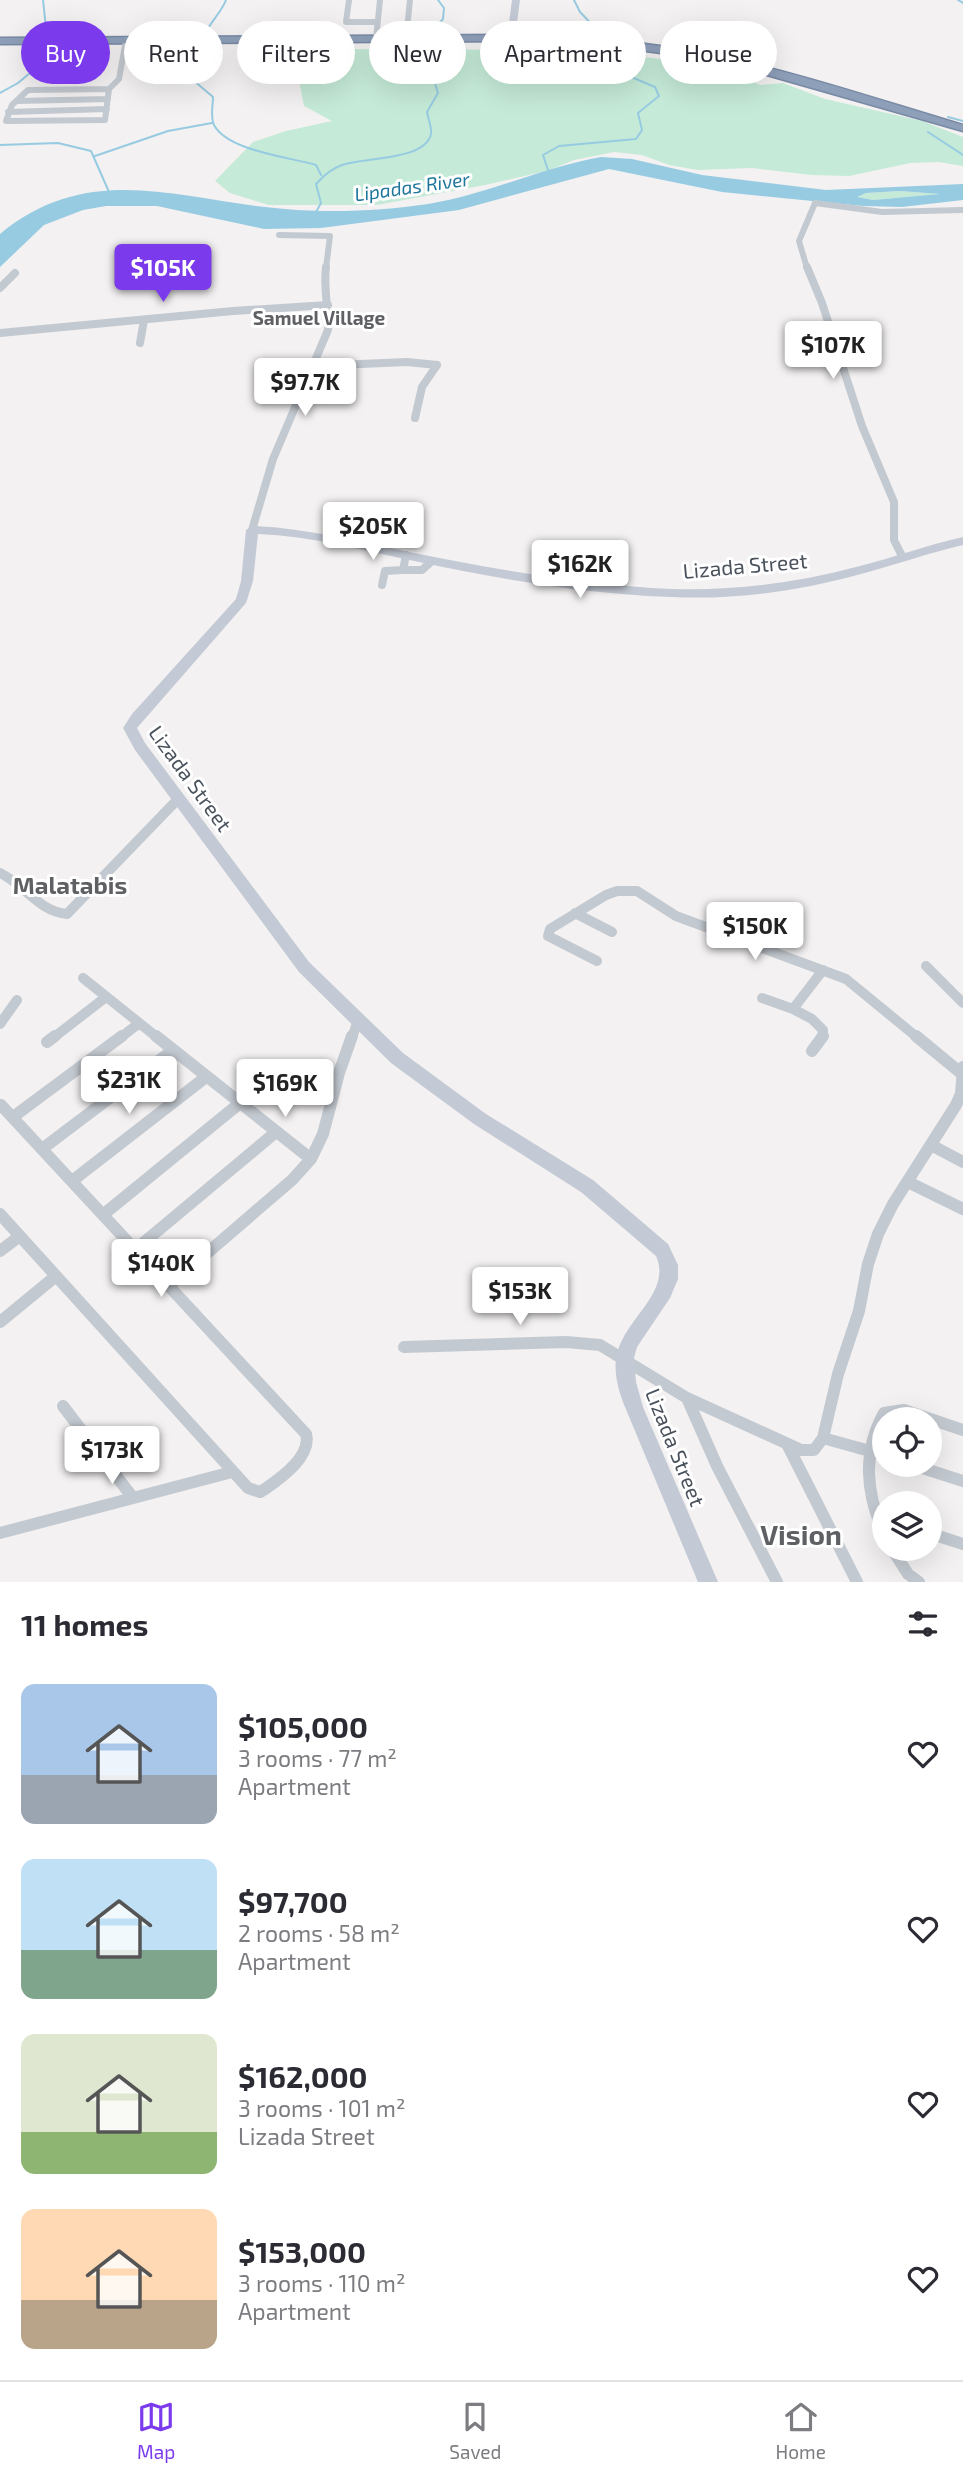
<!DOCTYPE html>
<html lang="en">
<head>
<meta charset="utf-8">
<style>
	body { margin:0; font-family:"Exo 2",sans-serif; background:#f2f2f3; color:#2b2b33; height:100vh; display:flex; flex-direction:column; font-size:26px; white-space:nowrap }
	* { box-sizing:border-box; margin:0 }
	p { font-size:23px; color:#7c7c81 }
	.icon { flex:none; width:38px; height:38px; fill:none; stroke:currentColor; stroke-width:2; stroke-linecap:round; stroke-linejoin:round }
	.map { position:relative; height:1582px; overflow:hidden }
	.sheet { display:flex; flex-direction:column; background:#fff; flex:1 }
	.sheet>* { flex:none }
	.hud { position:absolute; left:21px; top:21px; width:922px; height:63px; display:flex; gap:14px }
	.controls { position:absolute; left:872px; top:1407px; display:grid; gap:14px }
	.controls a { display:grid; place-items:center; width:70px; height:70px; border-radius:50%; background:#fff; box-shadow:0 7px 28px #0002; font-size:35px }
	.price { position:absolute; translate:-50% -60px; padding:0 16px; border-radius:7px; background:#fff; color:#222; font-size:23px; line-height:46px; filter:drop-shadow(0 2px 4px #0008) }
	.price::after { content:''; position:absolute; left:50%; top:42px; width:21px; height:16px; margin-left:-10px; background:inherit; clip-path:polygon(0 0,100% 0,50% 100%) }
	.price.selected { background:#7c3aed; color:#fff }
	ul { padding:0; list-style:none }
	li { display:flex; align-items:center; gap:21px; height:175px; padding:0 21px }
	li span { display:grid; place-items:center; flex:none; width:196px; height:140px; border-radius:14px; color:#555 }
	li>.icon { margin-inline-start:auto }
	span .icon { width:84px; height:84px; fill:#fffc; stroke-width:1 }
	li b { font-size:30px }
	h2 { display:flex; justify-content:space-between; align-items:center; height:84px; padding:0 21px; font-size:30px }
	.pill { padding:0 24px; border-radius:32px; background:#fff; box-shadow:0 7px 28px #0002; font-size:24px; line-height:63px }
	.pill.selected { background:#7c3aed; color:#fff }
	.menu { display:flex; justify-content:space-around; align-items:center; height:98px; border-top:2px solid #e1e1e2; background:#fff; font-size:19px; color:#7c7c81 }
	.menu a { display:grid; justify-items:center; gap:4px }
	.menu .selected { color:#7c3aed }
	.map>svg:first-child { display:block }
</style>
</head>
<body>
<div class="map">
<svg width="963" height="1582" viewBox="0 0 963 1582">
	<rect width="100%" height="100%" fill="#f3f1f1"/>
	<path fill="#faf8ed" d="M272,43H301L297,65H267Z"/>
	<path fill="#c5ead7" d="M311,49L542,50L626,55L721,66L760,85L783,83L825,99L922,121L963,137V166L939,162L910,163L849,176L812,175L752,168L698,170L669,165L642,155L614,152L574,160L547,171L485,185L377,205H269L230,193L215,181L253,142L286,131L332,121L304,106L298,75Z
		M900,191L941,194L873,200L856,197L866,193Z"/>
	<path fill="#97cbe2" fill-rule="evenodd" d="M601,157L632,159L702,175L826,190L963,184V200L902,207L863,206L722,192L609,169L459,210L321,228L264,229L157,206H106L83,210L44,225L0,267V234C91,159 182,201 285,209C331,213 382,211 428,204C486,195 543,167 601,157ZM900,191L940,194L873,200L857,197L866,193Z"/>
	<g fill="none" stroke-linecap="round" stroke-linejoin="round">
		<path stroke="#97cbe2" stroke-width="2" d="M43,0L46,28
			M574,0L580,12L602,35
			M958,0L963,3
			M431,32L443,19L444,8L438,0
			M205,34C211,21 221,13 226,0
			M201,45L188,65L186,74L213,97C213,106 210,116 214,125C228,151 289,157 316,165L321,175
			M0,93L18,83L49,57L48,46
			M948,117L963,121
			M928,132L963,155
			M0,145L58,143L91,151L109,192
			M95,156L168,131L212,123
			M549,173L543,155L559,146L636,139L642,130L638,113L659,96L655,87L624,74L616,59L602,52L601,48
			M316,212L321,203L316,184C324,175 331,169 342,165C364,157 425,161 431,134C432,127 428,118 427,112L438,93L428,62L429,42"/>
		<g stroke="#798aa5" stroke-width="3">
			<path id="highway" d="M511,35C577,36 642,41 707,54C794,71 878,100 963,125V131L739,67L683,56L609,46L511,41L0,44V38Z"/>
		</g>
		<path stroke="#c3c9d0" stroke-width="6" d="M349,0L346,22H377
			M376,39L380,0
			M406,39L410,0
			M109,89L105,120L6,121L12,105L28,90Z
			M109,89L119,79L126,40
			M17,101L108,99
			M8,112L107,109
			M279,235L330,236L326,268
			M807,268L799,241L815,203L882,212L963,210"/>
		<path stroke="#c3c9d0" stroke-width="8" d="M807,267L822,303L862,426L894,502V540L902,556
			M0,288L15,273
			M0,333L233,311L328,305
			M140,343L144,320
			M314,366L407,362L437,365
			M415,418L422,387L437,365
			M252,530L273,459L328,330C329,309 323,288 326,267
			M403,570H422L432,561
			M382,585L385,571L403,570L406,555"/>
		<path stroke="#c3c9d0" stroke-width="10" d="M0,873C24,884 39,912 67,914L179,798
			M575,913L612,932
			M597,961L548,936L550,929L606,895L617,891H637L676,916L846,979L918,1038
			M926,966L963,1003
			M83,978L158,1038
			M762,998L793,1009L823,970
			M793,1009L812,1019L823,1030L822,1038
			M0,1024L17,1000
			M53,1038L106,997
			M120,1038L138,1024
			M352,1038L358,1020"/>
		<path stroke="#c3c9d0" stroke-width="12" d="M156,1036L311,1159
			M916,1036L961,1073
			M47,1042L55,1036
			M812,1051L823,1036
			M13,1117L122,1036
			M931,1145L963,1162
			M42,1149L173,1050
			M72,1181L206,1077
			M908,1182L963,1209
			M0,1214L248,1488L260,1492L265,1489C281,1478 312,1456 306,1434L1,1105
			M104,1214L240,1103
			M136,1249L276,1132
			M0,1251L20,1236
			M170,1285L292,1180L311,1159L323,1134L339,1073L352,1036
			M0,1322L56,1276
			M404,1347L566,1342L600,1345L687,1398L801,1450H814L823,1438L838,1374L859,1311L868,1264L878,1234L893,1204L956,1105L961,1094L963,1067
			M687,1398L717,1466L777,1582
			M63,1406L133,1498
			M823,1438L884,1455
			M787,1444L857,1582
			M913,1465L963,1481
			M0,1533L232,1472
			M929,1533L963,1544
			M884,1534C866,1493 862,1453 884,1413L904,1410L963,1430
			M892,1549L908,1574L919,1582"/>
		<path fill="#c4cad5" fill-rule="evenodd" d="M512,0H520L515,38L511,40L507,38Z
			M252,526C307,528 360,542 414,553C499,570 585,585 672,589C733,591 796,583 856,567C892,558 927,545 963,537V545C928,553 895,565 861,574C800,591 735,600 672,597C585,594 499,579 414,561C362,550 311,536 258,534L253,581L246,603L137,728L145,743L309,962L403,1053L486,1114L593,1180L668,1244L678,1265V1279L670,1298L637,1347L634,1358L636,1382L643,1407L718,1582H698L625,1407C619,1392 614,1375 616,1359C621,1320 673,1294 656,1256L581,1192L474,1124L391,1063L299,972L135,750L123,728L132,714L236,599L241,581L246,530Z"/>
		<use href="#highway" fill="#8e9fb9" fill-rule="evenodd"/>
	</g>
	<g text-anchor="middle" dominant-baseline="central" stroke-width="6" stroke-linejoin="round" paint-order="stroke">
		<g font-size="19" font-style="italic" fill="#1d759c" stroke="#fff">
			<text transform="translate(412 186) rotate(-8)">Lipadas River</text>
		</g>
		<g font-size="19" font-weight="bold" fill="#5e6064" stroke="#fff">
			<text x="319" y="317">Samuel Village</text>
		</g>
		<g font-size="21" fill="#4a525c" stroke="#fff">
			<text transform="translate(745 565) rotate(-5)">Lizada Street</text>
			<text transform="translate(191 778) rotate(54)">Lizada Street</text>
			<text transform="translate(676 1447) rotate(68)">Lizada Street</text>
		</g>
		<g font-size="24" font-weight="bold" fill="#5e6064" stroke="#fff">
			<text x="70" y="884">Malatabis</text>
		</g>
		<g font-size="28" font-weight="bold" fill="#5e6064" stroke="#fff">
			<text x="801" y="1534">Vision</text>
		</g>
	</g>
</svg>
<div class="controls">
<a><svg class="icon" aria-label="locate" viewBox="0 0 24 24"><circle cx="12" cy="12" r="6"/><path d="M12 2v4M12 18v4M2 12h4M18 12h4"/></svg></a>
<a><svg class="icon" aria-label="layers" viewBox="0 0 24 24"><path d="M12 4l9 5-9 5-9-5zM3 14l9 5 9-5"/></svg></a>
</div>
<b class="price selected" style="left:163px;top:304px">$105K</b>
<b class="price" style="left:833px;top:381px">$107K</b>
<b class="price" style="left:305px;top:418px">$97.7K</b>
<b class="price" style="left:373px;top:562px">$205K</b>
<b class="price" style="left:580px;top:600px">$162K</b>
<b class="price" style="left:755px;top:962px">$150K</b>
<b class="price" style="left:129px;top:1116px">$231K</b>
<b class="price" style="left:285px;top:1119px">$169K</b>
<b class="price" style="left:161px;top:1299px">$140K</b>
<b class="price" style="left:520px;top:1327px">$153K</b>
<b class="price" style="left:112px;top:1486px">$173K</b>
<div class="hud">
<a class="pill selected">Buy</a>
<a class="pill">Rent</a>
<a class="pill">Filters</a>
<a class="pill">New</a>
<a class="pill">Apartment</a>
<a class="pill">House</a>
</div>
</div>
<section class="sheet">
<h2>11 homes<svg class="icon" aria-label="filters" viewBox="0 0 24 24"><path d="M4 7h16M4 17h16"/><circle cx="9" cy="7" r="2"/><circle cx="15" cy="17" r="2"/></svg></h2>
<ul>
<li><span style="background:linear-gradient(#a9c7e8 65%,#9aa5b1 0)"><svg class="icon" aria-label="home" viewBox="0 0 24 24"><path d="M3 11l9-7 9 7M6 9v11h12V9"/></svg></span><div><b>$105,000</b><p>3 rooms · 77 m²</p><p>Apartment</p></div><svg class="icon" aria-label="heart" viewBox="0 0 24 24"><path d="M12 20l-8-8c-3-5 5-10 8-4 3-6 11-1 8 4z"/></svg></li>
<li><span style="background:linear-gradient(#bfe0f5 65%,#7fa58c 0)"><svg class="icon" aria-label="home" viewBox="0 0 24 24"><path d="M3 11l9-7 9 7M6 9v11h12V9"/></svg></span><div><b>$97,700</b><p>2 rooms · 58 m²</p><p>Apartment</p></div><svg class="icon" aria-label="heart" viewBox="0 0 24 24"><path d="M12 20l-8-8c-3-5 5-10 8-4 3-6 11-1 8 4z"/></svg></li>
<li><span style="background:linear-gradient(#dfe7d0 70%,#8fb573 0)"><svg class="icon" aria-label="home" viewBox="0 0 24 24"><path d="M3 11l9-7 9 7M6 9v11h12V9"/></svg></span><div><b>$162,000</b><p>3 rooms · 101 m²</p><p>Lizada Street</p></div><svg class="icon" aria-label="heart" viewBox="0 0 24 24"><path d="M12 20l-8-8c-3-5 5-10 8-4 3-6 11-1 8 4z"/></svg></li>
<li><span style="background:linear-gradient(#ffd9b3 65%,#b9a48a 0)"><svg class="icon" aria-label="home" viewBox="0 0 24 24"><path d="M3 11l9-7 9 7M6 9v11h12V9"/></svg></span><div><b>$153,000</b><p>3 rooms · 110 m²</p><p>Apartment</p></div><svg class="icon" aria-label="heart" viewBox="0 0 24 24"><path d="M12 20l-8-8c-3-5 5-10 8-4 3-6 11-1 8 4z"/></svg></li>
</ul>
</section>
<nav class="menu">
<a class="selected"><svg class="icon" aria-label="map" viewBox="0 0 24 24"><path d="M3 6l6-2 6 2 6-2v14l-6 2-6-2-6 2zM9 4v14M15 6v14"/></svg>Map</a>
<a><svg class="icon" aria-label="saved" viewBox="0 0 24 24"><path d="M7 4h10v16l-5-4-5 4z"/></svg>Saved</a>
<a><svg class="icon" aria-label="home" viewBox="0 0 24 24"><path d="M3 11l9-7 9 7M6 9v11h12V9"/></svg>Home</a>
</nav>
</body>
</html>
